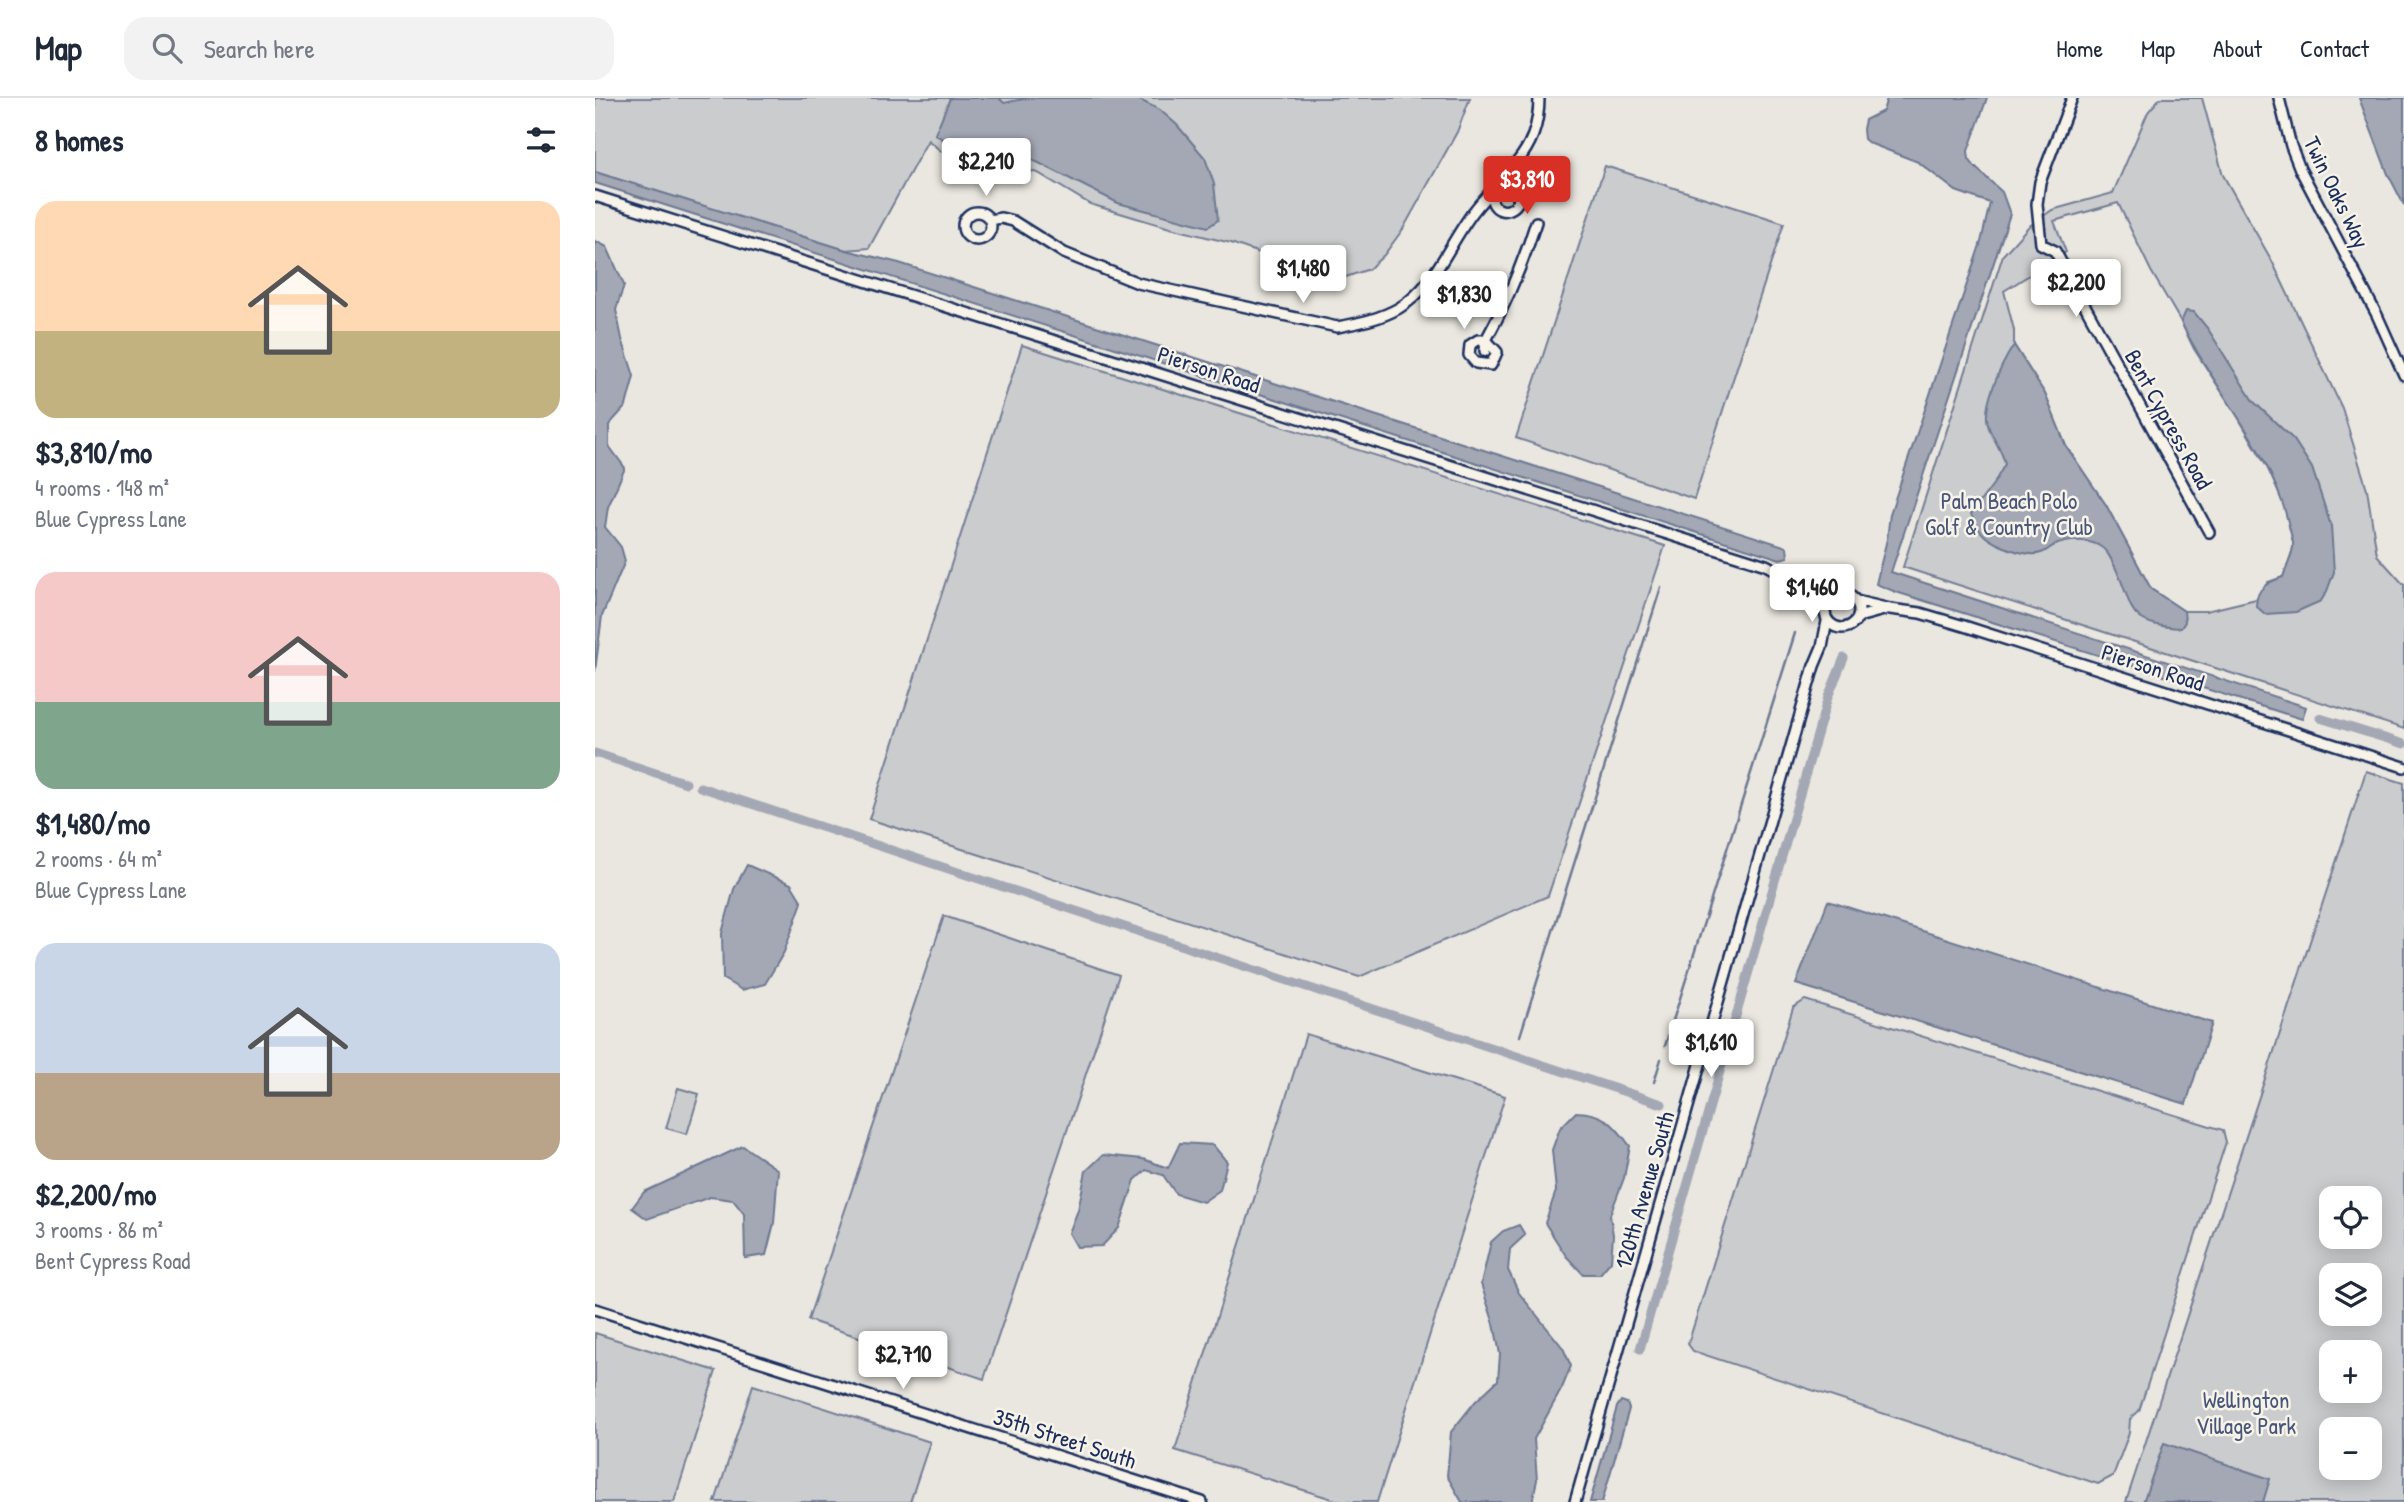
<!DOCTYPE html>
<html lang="en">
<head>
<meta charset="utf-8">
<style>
	body { margin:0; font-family:"Patrick Hand",sans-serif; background:#f2f2f3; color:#1f2937; height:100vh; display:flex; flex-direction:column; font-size:26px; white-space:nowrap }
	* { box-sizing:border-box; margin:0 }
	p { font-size:23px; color:#747a83 }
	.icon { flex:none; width:38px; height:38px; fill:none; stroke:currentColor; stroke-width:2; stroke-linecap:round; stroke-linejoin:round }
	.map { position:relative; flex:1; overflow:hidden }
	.details { display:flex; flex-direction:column; background:#fff; width:595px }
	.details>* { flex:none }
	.fabs { position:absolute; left:1724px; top:1088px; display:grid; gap:14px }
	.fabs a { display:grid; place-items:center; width:63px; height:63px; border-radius:14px; background:#fff; box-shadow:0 4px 18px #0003; font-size:35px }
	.price { position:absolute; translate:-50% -60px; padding:0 16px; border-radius:7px; background:#fff; color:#222; font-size:23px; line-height:46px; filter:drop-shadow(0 2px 4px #0008) }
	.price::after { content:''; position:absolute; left:50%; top:42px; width:21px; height:16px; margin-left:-10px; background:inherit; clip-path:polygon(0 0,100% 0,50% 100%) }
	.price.selected { background:#d93025; color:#fff }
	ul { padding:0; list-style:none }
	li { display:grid; align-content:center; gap:14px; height:371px; padding:0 35px }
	li span { display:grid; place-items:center; height:217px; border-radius:21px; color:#555 }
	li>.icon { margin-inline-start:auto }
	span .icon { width:126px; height:126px; fill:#fffc; stroke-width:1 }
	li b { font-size:30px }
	h2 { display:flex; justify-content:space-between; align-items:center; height:84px; padding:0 35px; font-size:30px }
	header { display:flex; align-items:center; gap:42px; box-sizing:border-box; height:98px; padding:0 35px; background:#fff; border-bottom:2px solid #e0e1e3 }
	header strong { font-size:33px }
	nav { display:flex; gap:38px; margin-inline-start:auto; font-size:24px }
	.search { width:490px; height:63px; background:#f2f2f3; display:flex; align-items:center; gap:18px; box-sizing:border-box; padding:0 24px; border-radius:21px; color:#747a83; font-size:26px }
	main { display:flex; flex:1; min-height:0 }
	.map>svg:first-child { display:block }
</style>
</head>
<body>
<header>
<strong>Map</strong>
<div class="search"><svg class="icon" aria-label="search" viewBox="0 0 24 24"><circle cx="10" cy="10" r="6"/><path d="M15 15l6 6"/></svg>Search here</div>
<nav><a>Home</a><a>Map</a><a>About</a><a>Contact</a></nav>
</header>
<main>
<section class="details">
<h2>8 homes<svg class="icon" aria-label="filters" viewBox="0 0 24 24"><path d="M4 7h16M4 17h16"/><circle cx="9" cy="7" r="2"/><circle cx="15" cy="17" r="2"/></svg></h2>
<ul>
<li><span style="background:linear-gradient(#ffd9b3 60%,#c2b280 0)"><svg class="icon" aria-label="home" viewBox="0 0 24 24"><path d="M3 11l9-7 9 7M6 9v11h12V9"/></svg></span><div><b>$3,810/mo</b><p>4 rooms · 148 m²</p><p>Blue Cypress Lane</p></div></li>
<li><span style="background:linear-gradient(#f6c9c9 60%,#7fa58c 0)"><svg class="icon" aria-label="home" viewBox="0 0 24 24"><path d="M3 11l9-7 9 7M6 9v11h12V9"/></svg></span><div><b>$1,480/mo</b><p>2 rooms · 64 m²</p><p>Blue Cypress Lane</p></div></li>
<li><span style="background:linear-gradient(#c9d6e8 60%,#b9a48a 0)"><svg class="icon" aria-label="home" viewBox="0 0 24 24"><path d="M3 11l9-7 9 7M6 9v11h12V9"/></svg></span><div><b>$2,200/mo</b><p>3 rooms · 86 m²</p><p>Bent Cypress Road</p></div></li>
</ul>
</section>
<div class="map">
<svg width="1809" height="1404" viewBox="0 0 1809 1404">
	<rect width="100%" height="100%" fill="#eae7e0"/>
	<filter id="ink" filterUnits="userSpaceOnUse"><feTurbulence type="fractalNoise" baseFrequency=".0143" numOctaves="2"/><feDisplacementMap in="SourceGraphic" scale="14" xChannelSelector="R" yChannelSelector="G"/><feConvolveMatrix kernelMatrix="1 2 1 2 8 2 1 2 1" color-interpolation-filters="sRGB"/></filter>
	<g filter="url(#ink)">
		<path fill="#cbcccd" stroke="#737e96" stroke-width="2" fill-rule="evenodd" d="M0,0H875L862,34L808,131L789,157L774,171L751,179L726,177L636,145L575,130L495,106L443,75L375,57L347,54L333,42L274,150L251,152L0,74Z
			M1565,0H1607L1628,77L1677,163L1747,310L1772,391L1782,457L1809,487V631L1308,469L1408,157L1433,129L1457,112L1518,95L1553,14ZM1523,105L1556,173L1586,224L1599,251L1643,319L1673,371L1690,409L1699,448L1688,479L1673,484L1661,501L1611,513H1589L1556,491L1511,407L1471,348L1450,296L1419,247V232L1409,193L1471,154L1459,123Z
			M1010,68L1189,125L1099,401L921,340Z
			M427,247L1070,448L953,798L764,879L274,721Z
			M1771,673L1809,685V1404H1531ZM1736,1101H1774V1139H1736ZM1736,1178H1774V1216H1736ZM1736,1255H1774V1293H1736ZM1736,1332H1774V1370H1736Z
			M349,818L524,877L389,1281L213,1222Z
			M1210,902L1628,1032L1631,1044L1544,1313L1535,1321L1534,1335L1518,1378L1503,1386L1098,1253L1093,1246L1198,910Z
			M711,936L910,998L782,1404H747L580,1352Z
			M83,990L104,996L92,1036L71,1030Z
			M0,1235L121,1273L79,1404H0Z
			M158,1287L335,1344L315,1404H120Z"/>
		<path fill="#a3a8b4" stroke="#6d7892" stroke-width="2" d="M355,0H404L409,5L434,0H541L565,12L582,27L610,60L619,86L623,122L613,129L523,105L430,58L352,44L340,36Z
			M1292,0H1392L1373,53L1374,61L1379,68L1407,94L1415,116L1296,474L1711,609L1707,621L1301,494L1281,486L1292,441L1295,416L1386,144L1395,105L1361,93L1323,64L1274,45L1269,41L1268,31L1270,22L1288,13Z
			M1764,0H1809V107L1793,76Z
			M0,74L251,152L304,165L1192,449L1193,459L1185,461L0,85Z
			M0,143L12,149L29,187L21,212L27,241L39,278L31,308L14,327V348L30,370L13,409L10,429L26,449L30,463L7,518L0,574Z
			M1591,213L1599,214L1613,231L1658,303L1699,342L1717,370L1736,428L1739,474L1732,493L1726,503L1701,514L1670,516L1661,508C1661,490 1673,484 1688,479C1691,470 1697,459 1698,449C1699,443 1695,434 1694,428C1677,352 1619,293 1586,224Z
			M1419,247L1450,296L1471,348L1511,407L1556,491L1589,513L1590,524L1586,530C1525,527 1541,506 1517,463C1513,455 1510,451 1503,447C1489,441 1474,442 1460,447C1455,449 1451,454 1446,455C1433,460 1400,447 1390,438C1383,432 1379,424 1376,416L1399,385L1410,366C1407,352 1399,343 1394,330C1385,310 1407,265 1419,247Z
			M152,767L196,786L207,804L189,854L170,886L147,892L128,881L127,835L139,791Z
			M1233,803L1617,925L1591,1006L1201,886Z
			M981,1014C1010,1015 1019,1026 1035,1048L1029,1080L1015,1117L1018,1137L1016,1163L1005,1176H988L971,1158L950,1125L961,1093L957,1052L965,1030Z
			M585,1045L618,1047L632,1064L625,1092L608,1104L581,1096L568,1077L551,1072L540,1082L524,1130L507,1148L482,1149L474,1135L483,1112L491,1073L508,1057L548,1061L573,1070Z
			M148,1048L183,1072L179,1125L171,1157L150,1160L149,1116L138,1102L115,1099L52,1121L37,1110L49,1094Z
			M924,1127L930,1137L915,1151L913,1172L924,1195L968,1250L976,1268L967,1290L939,1341L942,1382L937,1404H867L852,1378L856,1334L880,1304L903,1282L905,1256L899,1226L886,1186L896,1144L908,1133Z
			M1026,1303L1032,1305L1034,1311L1007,1404H995L1022,1309Z
			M1569,1345L1675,1381L1668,1404H1548Z"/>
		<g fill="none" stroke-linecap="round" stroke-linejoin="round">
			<path stroke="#6d7892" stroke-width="2.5" d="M925,938L1066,489
				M1070,948L1200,535
				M1059,984L1066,961"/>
			<path stroke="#a3a8b4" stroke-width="9" d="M1725,620L1809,646
				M0,655L91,685
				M105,689L1067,1006
				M1045,1251L1233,599L1249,560"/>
			<g stroke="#1b2f5e" stroke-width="14">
				<path id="minor" d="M1477,0L1445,84L1442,106L1446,146L1460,153L1614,434
					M1684,0L1696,48L1705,71L1782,217L1809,277
					M897,93C893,113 915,120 924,102L921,89L913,84L903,86
					M0,98L1171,467L1212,489L1242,497
					M368 128a14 14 0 1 1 28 0a14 14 0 1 1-28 0Z
					M395,122L406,120L418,123L469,155L543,185L742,229C764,225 785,221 804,210C840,189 854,145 879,113C898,88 926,68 938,37C942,26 944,12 944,0
					M890,253L891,242L902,254L896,267L881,265L874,257L875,247L883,242H891C912,204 928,165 941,124
					M1212,489L1229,511
					M1230 513a17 17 0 1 1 34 0a17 17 0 1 1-34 0Z
					M1261,503L1295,511L1325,515L1369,528L1809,669
					M1263,519L1289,512
					M0,1211L607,1404
					M980,1404L1219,568L1227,549L1232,523"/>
			</g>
			<use href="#minor" stroke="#f7f3e8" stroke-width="9"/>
		</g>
	</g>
	<g text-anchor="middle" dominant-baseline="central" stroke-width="5" stroke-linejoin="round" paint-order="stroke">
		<g font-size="23" fill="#1b2f5e" stroke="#f7f3e8">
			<text transform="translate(1742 94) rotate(64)">Twin Oaks Way</text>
			<text transform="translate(614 271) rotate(18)">Pierson Road</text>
			<text transform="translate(1574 321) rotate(61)">Bent Cypress Road</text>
			<text transform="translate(1558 569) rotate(18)">Pierson Road</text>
			<text transform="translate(1049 1092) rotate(-74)">120th Avenue South</text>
			<text transform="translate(470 1340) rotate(18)">35th Street South</text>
		</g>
		<g font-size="23" fill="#47567a" stroke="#f7f3e8">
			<text x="1414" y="402">Palm Beach Polo<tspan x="1414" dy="26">Golf &amp; Country Club</tspan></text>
			<text x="1651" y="1301">Wellington<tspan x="1651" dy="26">Village Park</tspan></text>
		</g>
	</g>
</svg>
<div class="fabs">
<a><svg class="icon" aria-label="locate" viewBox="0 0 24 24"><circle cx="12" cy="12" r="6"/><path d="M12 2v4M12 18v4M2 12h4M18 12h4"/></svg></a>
<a><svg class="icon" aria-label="layers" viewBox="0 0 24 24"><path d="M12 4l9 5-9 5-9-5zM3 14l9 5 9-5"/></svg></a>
<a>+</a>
<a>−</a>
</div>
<b class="price" style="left:391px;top:100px">$2,210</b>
<b class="price selected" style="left:932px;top:118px">$3,810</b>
<b class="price" style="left:708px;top:207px">$1,480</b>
<b class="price" style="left:1481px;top:221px">$2,200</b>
<b class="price" style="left:869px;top:233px">$1,830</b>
<b class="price" style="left:1217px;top:526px">$1,460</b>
<b class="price" style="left:1116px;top:981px">$1,610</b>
<b class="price" style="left:308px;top:1293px">$2,710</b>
</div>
</main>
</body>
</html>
